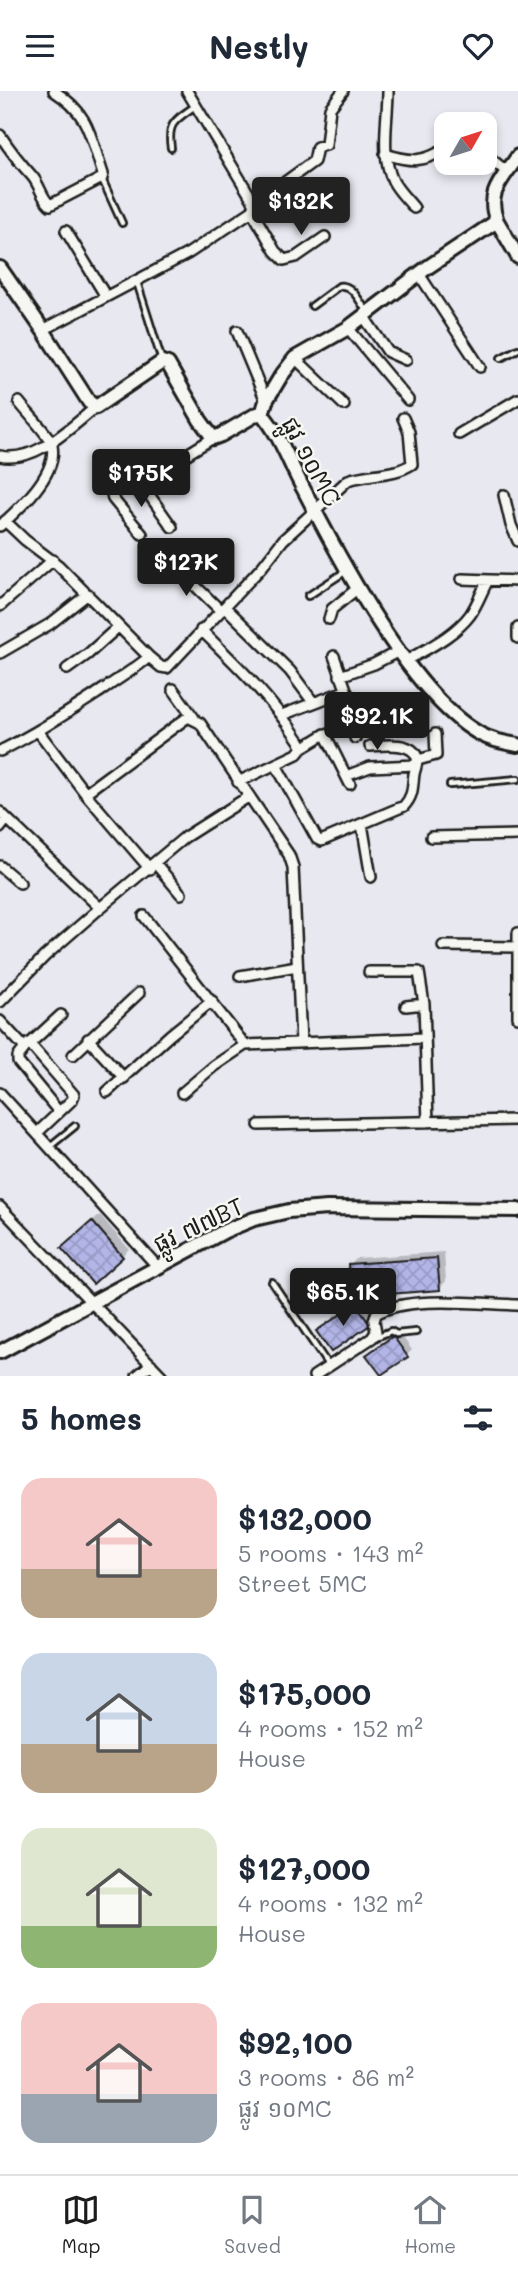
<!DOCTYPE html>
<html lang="en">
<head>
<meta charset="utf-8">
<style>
	body { margin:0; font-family:Mali,"Noto Sans Khmer",sans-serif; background:#f2f2f3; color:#1f2937; height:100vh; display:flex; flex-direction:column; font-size:26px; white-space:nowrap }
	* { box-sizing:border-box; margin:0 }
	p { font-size:23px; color:#747a83 }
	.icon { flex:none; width:38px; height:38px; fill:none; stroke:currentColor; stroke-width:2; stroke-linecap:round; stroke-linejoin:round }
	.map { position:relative; height:1285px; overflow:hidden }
	.side { display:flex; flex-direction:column; background:#fff; flex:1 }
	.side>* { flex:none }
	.needle { width:46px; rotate:51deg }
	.buttons { position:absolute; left:434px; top:21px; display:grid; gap:14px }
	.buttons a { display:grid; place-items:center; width:63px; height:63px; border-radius:14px; background:#fff; box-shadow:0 4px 10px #0003; font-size:35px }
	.price { position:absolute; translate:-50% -60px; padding:0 16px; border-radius:7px; background:#1c1c1c; color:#fff; font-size:23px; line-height:46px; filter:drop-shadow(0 2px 4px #0008) }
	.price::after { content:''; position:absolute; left:50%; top:42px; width:21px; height:16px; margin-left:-10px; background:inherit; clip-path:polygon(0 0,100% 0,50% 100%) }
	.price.active { background:#222; color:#fff }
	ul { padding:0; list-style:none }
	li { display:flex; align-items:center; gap:21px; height:175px; padding:0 21px }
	li span { display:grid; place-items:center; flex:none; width:196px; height:140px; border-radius:21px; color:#555 }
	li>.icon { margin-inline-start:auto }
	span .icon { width:84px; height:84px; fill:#fffc; stroke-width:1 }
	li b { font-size:30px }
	h2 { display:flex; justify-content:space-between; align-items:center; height:84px; padding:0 21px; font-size:30px }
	header { display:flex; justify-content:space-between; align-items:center; height:91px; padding:0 21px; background:#fff; font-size:32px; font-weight:800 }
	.tabs { display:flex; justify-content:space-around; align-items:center; height:98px; border-top:2px solid #e0e1e3; background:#fff; font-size:19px; color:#747a83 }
	.tabs a { display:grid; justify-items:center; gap:4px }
	.tabs .active { color:#1c1c1c }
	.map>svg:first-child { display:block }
</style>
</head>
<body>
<header><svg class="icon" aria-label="menu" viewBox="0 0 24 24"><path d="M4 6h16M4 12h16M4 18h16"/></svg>Nestly<svg class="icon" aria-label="heart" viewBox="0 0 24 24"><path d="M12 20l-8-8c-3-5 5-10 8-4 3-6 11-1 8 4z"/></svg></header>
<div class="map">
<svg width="518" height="1285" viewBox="0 0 518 1285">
	<defs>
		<pattern id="building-cross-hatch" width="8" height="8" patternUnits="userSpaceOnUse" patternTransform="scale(1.75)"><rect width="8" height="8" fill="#b2b5e6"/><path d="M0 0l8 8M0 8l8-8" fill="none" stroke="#989bc5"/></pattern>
	</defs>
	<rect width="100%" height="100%" fill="#e8e9f0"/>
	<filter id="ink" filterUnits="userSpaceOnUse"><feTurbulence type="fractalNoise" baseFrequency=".0143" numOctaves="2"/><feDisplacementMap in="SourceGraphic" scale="14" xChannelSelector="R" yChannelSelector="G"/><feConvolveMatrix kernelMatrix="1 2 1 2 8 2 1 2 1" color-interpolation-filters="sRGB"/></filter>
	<g filter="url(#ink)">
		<path fill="#0003" d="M100,1124L129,1158L93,1191L71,1150Z
			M444,1161L446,1190L439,1198L349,1174L357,1167Z
			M362,1209L374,1227L331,1259L324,1235Z
			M399,1241L412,1259L407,1264H368Z"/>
		<path fill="url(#building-cross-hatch)" stroke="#1c1c1c" stroke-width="2" d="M92,1130L123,1166L93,1193L61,1157Z
			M437,1167L440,1199L350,1206L348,1173Z
			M356,1213L370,1234L331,1261L316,1240Z
			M393,1245L408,1266L381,1284L366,1264Z"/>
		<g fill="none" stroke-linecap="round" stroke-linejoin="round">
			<g stroke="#1c1c1c" stroke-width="10">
				<path id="lane" d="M171,57C167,32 175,29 195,15
					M102,88L122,132
					M136,188L162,270
					M312,215L339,195C352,193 359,210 366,219
					M501,267L518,258
					M308,505L346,480
					M450,694L518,688
					M49,1056L75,1035
					M272,1191L328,1274
					M376,1246L391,1240L396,1243L416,1241"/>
			</g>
			<g stroke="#1c1c1c" stroke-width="14">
				<path id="street" d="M187,0L255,113
					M388,0C388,29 380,63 393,90C398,100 407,108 414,117
					M0,44C10,59 20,72 32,85C40,94 41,106 50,114L102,87L103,83C90,45 90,23 54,0
					M385,63C411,71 424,72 446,57
					M485,63L507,81
					M252,120L275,160L284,169L296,166L325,146
					M66,140L105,204
					M419,183L480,276
					M364,226L388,261L406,269
					M348,237L408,309
					M43,239L189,162L252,120L255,113L314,70L317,56L326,54L330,17L343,0
					M237,240L266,310
					M295,267L344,314
					M459,343L518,308
					M0,365C35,373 71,336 96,316
					M144,383L150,405L172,436
					M504,404L511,434L518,450
					M5,430L25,449L58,474L149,566L161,576L167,577L262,476L283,449L348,389C368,382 394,385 412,373L409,341L403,327
					M0,435C19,418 58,383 52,355C50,344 27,322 19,311
					M142,443L113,408L112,403L144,383L176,370L213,347
					M173,473L221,520
					M462,488L518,490
					M0,515L53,469
					M225,516L290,580L313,611
					M329,528L332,518L358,497
					M518,537V547
					M201,539C239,576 271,607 300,651L302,657
					M0,562L50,533L88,503
					M334,565L348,604L355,647
					M406,570C428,557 454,545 470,524C477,514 482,500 488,489
					M67,578L88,563L118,536
					M340,585L374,573L399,560
					M173,598L194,627
					M282,624L345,600
					M38,640L85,702L150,778
					M0,660C37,642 70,620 104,598C119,587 135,578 149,566
					M418,669L436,664L435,643
					M276,674L317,748L321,750L404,715C414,704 412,696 414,683C415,678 418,671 417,667C413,650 383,654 370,655
					M346,685L370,676L416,674
					M238,691L297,663L302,657L325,643L350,693
					M85,702L188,626L200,632L289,764L293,776L301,952
					M0,721L100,817
					M362,733L371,786
					M0,737L7,728
					M431,746L518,744
					M155,772L181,803
					M0,775L20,792
					M144,825L245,954L424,947
					M518,842V926
					M443,855L517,856
					M369,881H419L424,913L428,1031
					M240,885L297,875
					M0,911L45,865L100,817L185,746L248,706
					M406,915L424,913
					M0,930L25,957L61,924
					M88,948L124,987
					M29,952L74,1004L72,1009L37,1042
					M25,957L18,966V971L59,1021
					M73,964L139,902
					M107,1001L170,944L212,910
					M0,1002L157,1175
					M182,1002L214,975L245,954
					M259,1034L518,1029
					M0,1116L162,1285
					M137,1285L151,1273
					M314,1285L372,1247L376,1241L374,1230L376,1223C408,1204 480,1213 518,1214"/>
			</g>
			<g stroke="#1c1c1c" stroke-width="18">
				<path id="secondary" d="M518,65C503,88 485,102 497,130L428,176L348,237L295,267L281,285L266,310L262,323C280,343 290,374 303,397C339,467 413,608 482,644C493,650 506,652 518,654
					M497,130L518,166
					M0,177L43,239L89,311L96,316L162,271L168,273L200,329L213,347L221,344L257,323H262
					M0,1261L225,1140L254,1128L289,1120L327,1117L518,1119"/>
			</g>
			<use href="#lane" stroke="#f6f6f2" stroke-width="4.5"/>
			<use href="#street" stroke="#f6f6f2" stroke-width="9"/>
			<use href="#secondary" stroke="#f6f6f2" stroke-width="12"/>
		</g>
	</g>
	<g text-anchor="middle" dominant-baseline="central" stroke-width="5" stroke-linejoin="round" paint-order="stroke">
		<g font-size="24" fill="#1c1c1c" stroke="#f6f6f2">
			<text transform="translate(312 370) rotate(62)">ផ្លូវ ១០MC</text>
			<text transform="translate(198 1133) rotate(-25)">ផ្លូវ ៧៧BT</text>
		</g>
	</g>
</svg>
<div class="buttons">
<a><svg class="needle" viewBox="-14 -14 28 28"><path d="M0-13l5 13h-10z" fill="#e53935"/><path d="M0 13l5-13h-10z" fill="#747a83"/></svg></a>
</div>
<b class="price active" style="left:301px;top:146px">$132K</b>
<b class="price" style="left:141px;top:418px">$175K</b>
<b class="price" style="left:186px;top:507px">$127K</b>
<b class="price" style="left:377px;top:661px">$92.1K</b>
<b class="price" style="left:343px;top:1237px">$65.1K</b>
</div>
<section class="side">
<h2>5 homes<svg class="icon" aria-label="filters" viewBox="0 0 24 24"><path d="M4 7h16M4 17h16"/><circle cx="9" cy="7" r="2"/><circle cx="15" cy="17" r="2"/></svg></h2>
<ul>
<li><span style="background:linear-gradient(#f6c9c9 65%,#b9a48a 0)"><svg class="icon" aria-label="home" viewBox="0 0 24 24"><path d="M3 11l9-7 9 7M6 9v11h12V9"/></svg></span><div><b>$132,000</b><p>5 rooms · 143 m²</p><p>Street 5MC</p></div></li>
<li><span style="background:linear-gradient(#c9d6e8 65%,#b9a48a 0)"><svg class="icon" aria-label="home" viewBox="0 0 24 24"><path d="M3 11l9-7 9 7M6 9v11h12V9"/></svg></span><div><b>$175,000</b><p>4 rooms · 152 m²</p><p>House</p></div></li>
<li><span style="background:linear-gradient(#dfe7d0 70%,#8fb573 0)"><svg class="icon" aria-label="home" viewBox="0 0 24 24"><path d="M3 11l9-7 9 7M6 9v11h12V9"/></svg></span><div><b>$127,000</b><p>4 rooms · 132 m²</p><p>House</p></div></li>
<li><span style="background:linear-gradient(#f6c9c9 65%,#9aa5b1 0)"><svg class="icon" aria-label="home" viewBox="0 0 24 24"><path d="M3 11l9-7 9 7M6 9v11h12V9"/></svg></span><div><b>$92,100</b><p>3 rooms · 86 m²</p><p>ផ្លូវ ១០MC</p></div></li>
</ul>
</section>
<nav class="tabs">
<a class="active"><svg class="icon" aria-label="map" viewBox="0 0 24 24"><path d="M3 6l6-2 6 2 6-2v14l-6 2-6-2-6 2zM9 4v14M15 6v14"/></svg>Map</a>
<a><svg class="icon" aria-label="saved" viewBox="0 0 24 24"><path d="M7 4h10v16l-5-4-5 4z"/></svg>Saved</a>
<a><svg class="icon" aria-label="home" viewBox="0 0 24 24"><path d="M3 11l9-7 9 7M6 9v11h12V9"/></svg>Home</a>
</nav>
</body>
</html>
